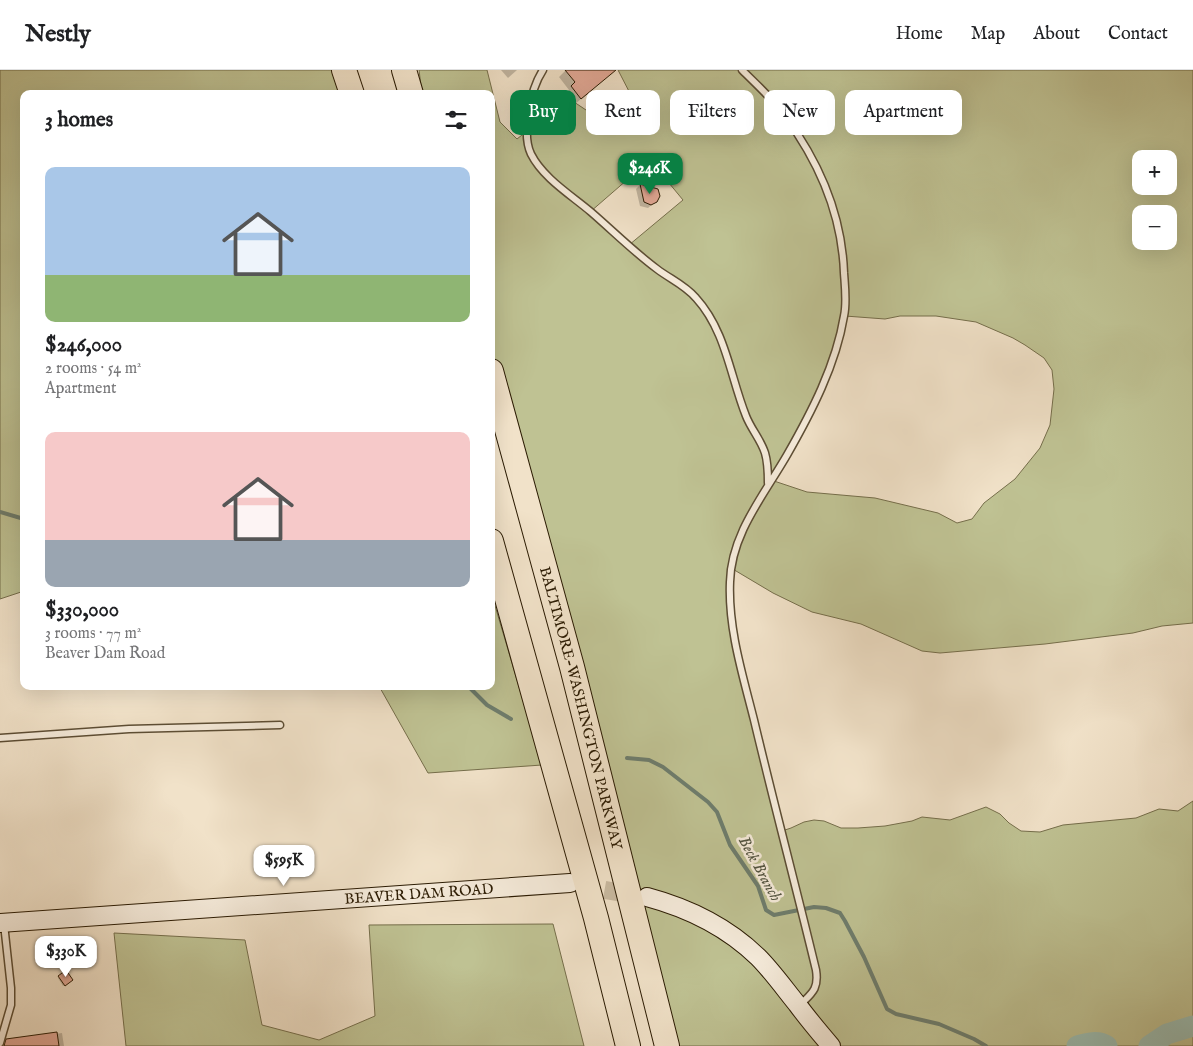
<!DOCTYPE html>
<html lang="en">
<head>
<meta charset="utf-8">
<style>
	body { margin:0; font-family:"IM FELL English",serif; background:#f2f2f2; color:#202124; height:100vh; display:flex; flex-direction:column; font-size:19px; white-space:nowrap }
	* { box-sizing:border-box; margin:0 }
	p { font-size:16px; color:#757577 }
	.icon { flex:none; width:28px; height:28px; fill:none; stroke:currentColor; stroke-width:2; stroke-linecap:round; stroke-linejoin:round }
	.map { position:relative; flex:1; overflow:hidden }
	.drawer { position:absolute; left:20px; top:20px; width:475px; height:600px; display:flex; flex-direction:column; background:#fff; border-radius:10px; box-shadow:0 5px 20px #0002 }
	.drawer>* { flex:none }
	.guide { position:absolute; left:510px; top:20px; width:475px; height:45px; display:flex; gap:10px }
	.controls { position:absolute; left:1132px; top:80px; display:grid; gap:10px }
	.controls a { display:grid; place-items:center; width:45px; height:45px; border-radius:10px; background:#fff; box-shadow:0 5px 20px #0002; font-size:25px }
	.price { position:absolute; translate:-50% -42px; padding:0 11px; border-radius:10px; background:#fff; color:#222; font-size:16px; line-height:32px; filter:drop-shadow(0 1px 2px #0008) }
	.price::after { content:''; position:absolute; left:50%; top:30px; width:15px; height:11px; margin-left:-8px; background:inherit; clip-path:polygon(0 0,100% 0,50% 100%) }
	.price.active { background:#0b8043; color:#fff }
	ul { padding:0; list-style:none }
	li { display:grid; align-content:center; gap:10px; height:265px; padding:0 25px }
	li span { display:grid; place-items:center; height:155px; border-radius:10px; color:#555 }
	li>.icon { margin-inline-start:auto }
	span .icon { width:90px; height:90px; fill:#fffc; stroke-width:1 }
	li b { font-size:21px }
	h2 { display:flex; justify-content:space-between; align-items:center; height:60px; padding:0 25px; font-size:21px }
	.pill { padding:0 18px; border-radius:10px; background:#fff; box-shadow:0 5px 20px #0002; font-size:18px; line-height:45px }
	.pill.active { background:#0b8043; color:#fff }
	header { display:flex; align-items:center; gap:30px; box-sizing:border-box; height:70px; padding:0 25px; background:#fff; border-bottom:1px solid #e0e0e0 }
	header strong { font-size:24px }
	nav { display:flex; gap:28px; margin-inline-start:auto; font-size:18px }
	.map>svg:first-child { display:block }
</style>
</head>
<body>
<header>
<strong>Nestly</strong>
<nav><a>Home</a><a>Map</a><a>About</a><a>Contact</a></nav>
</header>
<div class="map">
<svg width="1193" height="976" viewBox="0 0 1193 976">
	<rect width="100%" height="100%" fill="#f1e2c9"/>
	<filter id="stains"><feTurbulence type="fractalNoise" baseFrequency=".004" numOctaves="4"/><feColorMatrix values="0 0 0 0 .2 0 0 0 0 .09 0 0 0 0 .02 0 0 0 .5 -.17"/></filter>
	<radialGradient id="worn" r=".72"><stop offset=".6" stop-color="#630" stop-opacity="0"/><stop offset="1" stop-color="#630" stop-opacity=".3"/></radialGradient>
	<path fill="#bfc293" stroke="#756e4b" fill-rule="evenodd" d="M0,0H333L341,24H24V521L0,529Z
		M419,0H487L500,52L517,69L568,28L604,52L634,31L618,0H1193V553L1162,556L1133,563L1045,574L940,583L922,581L861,554L812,542L773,523L731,498L735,568L782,761L791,758L804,752L814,750L824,751L841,758H858L885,756L912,751L922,747L950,750L986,737L1000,744L1009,753L1021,761L1040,762L1063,755L1136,748L1159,739L1178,741L1193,731V976H667L491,301V24H422ZM1141,89H1169V116H1141ZM650,90L683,130L629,175L590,142ZM1141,144H1169V171H1141ZM845,246L885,249L900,246H936L976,252L1013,268L1025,275L1044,288L1052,300L1054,319L1050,355L1040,378L1015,409L984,433L972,449L957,453L938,443L875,428L807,422L771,410L819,322Z
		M491,522L542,695L428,703L379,616H491Z
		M553,854L584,976H126L114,863L245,870L262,955L319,970L375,946L369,855Z"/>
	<path fill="#0003" d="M501,0H517L508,8Z
		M566,0H607L603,10L574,35L565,24L569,20L559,7Z
		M640,115L658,129L648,138L640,136L636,119Z
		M60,871L59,891L55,895L48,891L56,875Z
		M59,907L70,912L63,916L58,908Z
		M62,963L64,976H5L11,970Z"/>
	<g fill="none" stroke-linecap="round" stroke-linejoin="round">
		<path stroke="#6e7d6d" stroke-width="4" d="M0,442L24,449
			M468,616L487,635L511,649
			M627,688L649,690L663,697L708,732L717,742L730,775L758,816L766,840L774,845L814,837L826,838L840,843L845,851L864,887L887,939L896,944L939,954L974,969L986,976"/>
		<path stroke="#9bbeb4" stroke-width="21" d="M1077,976C1087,973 1098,970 1107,976
			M1149,976L1167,964L1193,956"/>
	</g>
	<path fill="#e3a997" stroke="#2b1b03" d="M565,0H616L581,29L571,16L575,12Z
		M640,114L658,119L660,126L657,132L651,135L644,132Z
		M60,869L69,873L60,891L51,887Z
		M66,900L73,910L65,916L58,906Z
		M57,962L59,976H4L6,969Z"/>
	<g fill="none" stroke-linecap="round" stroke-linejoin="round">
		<path stroke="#c9baa1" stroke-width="18" stroke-dasharray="18 9" stroke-linecap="butt" d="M578,815L639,826"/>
		<g stroke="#5c4d34" stroke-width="9">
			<path id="lane" d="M543,0C531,18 521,63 531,84C543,108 571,125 591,142C613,161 634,182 657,199C670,209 685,215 696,228C726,261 730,306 746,346C751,359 761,370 765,383C768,393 768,403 768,413
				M742,0C757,15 773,29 785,46C819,92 842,146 844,203C845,217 847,233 844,246C836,295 811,343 787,385C764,425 731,464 730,512C728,559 743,606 754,650C774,734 796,817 816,900C819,919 812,923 800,935
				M0,668L129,659L280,655
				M0,973L11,935V918L4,854"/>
		</g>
		<g stroke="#2b1b03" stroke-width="20">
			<g id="secondary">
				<path d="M647,827C688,838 727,857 758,887C772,901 784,918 797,934C808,949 819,962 831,976"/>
				<path id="s1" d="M0,853L570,813"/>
			</g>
		</g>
		<g stroke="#2b1b03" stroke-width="26">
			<g id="highway">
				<path d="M344,0L352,24"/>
				<path d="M404,0L411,24"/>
				<path id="s2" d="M491,301L572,597L667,976"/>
				<path d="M491,471L596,848L628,976"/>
			</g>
		</g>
		<use href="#lane" stroke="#f6ecdc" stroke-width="6"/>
		<use href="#secondary" stroke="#f6ecdc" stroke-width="18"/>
		<use href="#highway" stroke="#f1e2c9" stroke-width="24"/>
	</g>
	<g text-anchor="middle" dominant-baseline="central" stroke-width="5" stroke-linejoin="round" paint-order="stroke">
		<g font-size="15" fill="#2b1b03" stroke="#f6ecdc">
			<text stroke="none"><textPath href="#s2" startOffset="349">BALTIMORE-WASHINGTON PARKWAY</textPath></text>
			<text stroke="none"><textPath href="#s1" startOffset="420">BEAVER DAM ROAD</textPath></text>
		</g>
		<g font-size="16" font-style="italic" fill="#525441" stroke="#f6ecdc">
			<text transform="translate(759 799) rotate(61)">Beck Branch</text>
		</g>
	</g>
	<rect width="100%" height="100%" filter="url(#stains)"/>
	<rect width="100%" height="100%" fill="url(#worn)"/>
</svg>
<div class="controls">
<a>+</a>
<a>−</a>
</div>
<b class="price active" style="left:650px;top:125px">$246K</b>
<b class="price" style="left:284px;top:817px">$595K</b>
<b class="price" style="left:66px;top:908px">$330K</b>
<div class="guide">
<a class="pill active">Buy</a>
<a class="pill">Rent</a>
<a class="pill">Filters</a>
<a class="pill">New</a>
<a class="pill">Apartment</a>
</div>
<section class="drawer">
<h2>3 homes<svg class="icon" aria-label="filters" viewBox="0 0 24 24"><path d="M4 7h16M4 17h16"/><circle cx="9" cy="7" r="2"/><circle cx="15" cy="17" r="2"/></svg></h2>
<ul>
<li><span style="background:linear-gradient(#a9c7e8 70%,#8fb573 0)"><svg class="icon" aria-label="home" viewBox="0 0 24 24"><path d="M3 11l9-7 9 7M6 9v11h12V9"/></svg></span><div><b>$246,000</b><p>2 rooms · 54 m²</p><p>Apartment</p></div></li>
<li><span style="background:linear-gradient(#f6c9c9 70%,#9aa5b1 0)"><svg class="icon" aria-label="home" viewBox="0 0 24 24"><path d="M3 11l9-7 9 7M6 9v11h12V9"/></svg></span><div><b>$330,000</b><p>3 rooms · 77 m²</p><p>Beaver Dam Road</p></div></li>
</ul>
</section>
</div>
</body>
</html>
